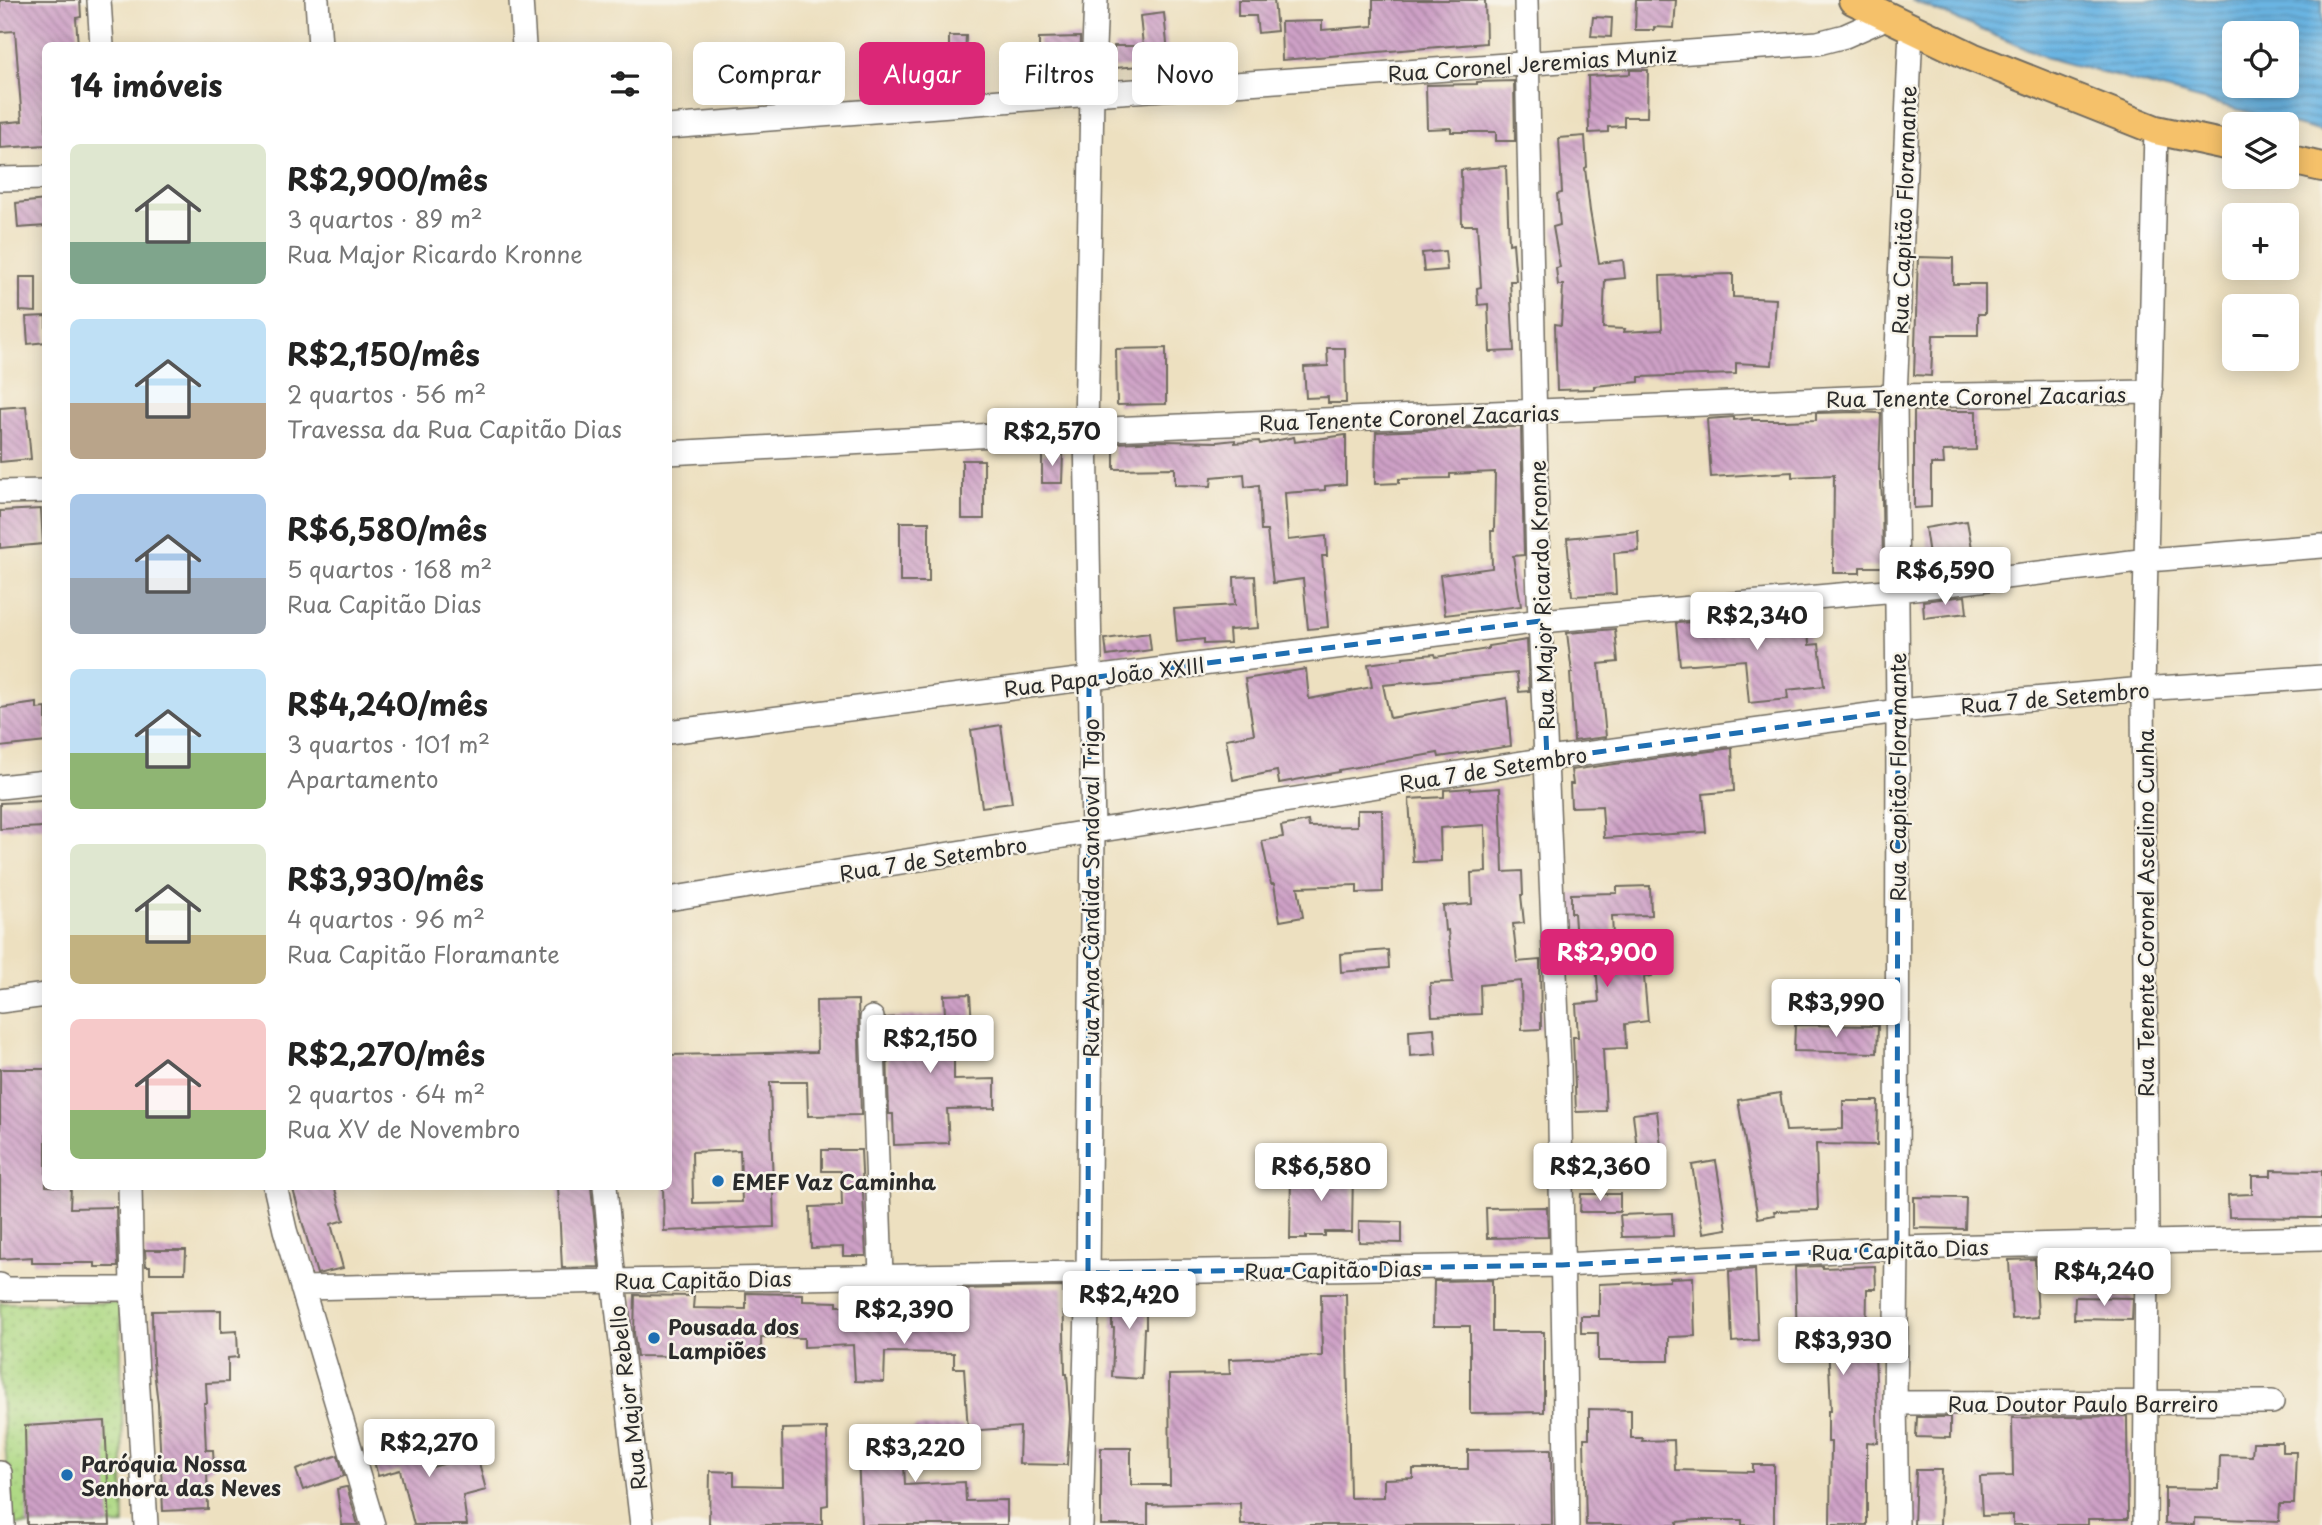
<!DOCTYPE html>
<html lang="pt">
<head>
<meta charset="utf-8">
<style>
	body { margin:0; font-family:"Playpen Sans",sans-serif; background:#f6f6f6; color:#222; height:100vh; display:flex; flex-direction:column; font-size:26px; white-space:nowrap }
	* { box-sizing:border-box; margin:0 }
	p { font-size:23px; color:#767676 }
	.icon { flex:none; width:38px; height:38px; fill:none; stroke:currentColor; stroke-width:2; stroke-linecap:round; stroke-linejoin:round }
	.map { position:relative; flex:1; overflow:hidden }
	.panel { position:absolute; left:42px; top:42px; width:630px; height:1148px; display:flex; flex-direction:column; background:#fff; border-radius:10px; box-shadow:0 4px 18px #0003 }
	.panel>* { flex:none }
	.top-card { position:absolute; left:693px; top:42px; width:665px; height:63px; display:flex; gap:14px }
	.controls { position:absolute; left:2222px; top:21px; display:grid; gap:14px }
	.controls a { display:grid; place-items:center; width:77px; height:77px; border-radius:10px; background:#fff; box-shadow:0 4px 18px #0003; font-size:35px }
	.price { position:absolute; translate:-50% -60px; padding:0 16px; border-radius:7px; background:#fff; color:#222; font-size:23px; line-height:46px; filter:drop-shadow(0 2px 4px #0008) }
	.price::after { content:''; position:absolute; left:50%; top:42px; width:21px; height:16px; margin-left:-10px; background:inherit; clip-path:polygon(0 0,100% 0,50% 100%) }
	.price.on { background:#db2777; color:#fff }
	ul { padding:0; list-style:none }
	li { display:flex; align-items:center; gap:21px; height:175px; padding:0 28px }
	li span { display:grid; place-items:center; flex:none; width:196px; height:140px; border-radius:10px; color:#555 }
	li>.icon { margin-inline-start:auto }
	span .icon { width:84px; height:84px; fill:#fffc; stroke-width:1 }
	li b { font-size:30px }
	h2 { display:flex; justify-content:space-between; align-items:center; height:84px; padding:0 28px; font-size:30px }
	.chip { padding:0 24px; border-radius:10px; background:#fff; box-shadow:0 4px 18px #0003; font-size:24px; line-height:63px }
	.chip.on { background:#db2777; color:#fff }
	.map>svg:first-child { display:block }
</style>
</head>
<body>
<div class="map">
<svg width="2322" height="1525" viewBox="0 0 2322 1525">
	<defs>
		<pattern id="grass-dots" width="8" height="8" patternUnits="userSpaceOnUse" patternTransform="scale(1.75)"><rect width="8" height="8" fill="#afd985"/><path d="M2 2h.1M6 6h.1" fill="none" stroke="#97ba73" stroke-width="1.8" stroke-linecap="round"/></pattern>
		<pattern id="water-rules" width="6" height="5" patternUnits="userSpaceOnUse" patternTransform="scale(1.75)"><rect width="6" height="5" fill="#6bb5e3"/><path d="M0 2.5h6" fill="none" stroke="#5893b8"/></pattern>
		<pattern id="building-back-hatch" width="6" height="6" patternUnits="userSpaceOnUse" patternTransform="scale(1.75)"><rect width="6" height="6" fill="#cea0c6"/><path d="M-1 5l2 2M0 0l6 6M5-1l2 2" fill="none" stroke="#a783a1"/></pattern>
	</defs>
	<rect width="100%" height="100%" fill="#f7f3e8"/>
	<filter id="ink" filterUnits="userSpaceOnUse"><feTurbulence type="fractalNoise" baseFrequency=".0143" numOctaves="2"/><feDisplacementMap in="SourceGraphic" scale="14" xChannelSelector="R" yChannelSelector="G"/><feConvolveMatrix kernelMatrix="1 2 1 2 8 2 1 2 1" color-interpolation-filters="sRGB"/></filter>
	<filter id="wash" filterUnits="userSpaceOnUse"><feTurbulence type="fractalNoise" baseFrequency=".00686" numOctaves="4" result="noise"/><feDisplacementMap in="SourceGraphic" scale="28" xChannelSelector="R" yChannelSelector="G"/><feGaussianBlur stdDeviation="1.57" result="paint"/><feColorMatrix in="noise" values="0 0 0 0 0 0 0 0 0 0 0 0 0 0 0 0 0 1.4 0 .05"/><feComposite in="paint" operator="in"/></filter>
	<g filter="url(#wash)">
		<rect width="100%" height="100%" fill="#ede0c0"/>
		<path fill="url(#grass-dots)" stroke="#6d8258" stroke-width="2" d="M0,1303H120L124,1525H12L0,1383Z"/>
		<path fill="url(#water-rules)" stroke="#4b7087" stroke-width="2" fill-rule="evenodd" d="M1911,0H2322V132L2048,58ZM2235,33H2287V86H2235Z"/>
		<g id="blocks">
			<path fill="url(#building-back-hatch)" fill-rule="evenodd" d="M0,0H80L81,17L76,18L78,46H46V145L0,148V123L22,121L15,31L0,32Z
				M1238,0H1274L1277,31L1258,33L1256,16H1238Z
				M1373,0H1485L1486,43L1282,60L1281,22L1322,21V30L1373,26Z
				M1636,0H1676L1674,28L1654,27V30H1635Z
				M1164,13L1169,64L1114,68V46H1143L1140,16Z
				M1593,17L1612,18L1611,37L1591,36Z
				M949,36H966L964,83H928L929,48H949Z
				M1080,37L1079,72L1039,74V38Z
				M1630,70H1648L1647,117H1624V126L1608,127V132L1589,133L1588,76L1630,74Z
				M1514,81L1515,141H1496V132H1451V128L1427,129L1426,85L1477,84V82Z
				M1585,136L1587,167L1585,168L1590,211L1599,263L1623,260L1625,278L1605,280L1603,328L1625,329L1624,332L1662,330L1660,276L1733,274V297L1776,299L1772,365L1736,363V374L1639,377V382L1594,386V389L1557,390L1555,324L1561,325L1563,285H1558L1556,268L1560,267L1553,227L1560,225L1557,194L1562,193L1559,138Z
				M1506,166L1509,244L1513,243L1516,281H1510L1514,351L1490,352L1488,304L1478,305L1477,288L1481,287L1477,225H1462L1461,170Z
				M46,200V226L18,228L16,203Z
				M1445,251L1447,270L1424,272L1422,253Z
				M1918,257L1953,258V284H1985V314H1978V335H1933L1931,376L1914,375Z
				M20,277H36V312L20,311Z
				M46,316V342L28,344L26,317Z
				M1166,348V404L1117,405L1116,349Z
				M1327,348H1345L1346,403H1328V397L1306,398L1304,367L1328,366Z
				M26,406L31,459L0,462V408Z
				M1914,411H1976V450L1943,451L1944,464H1931V507L1914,508Z
				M1856,412L1881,413L1879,470H1880L1882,498L1883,567H1860V573H1833L1834,475L1792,477V472L1711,477L1707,419L1734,417V420L1752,418V420H1785V421L1816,420V413Z
				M1495,427H1521L1524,555L1513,556L1521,606L1445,615L1440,575L1492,568L1491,531H1494L1495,472L1450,474V478L1399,479V483L1375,484L1376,432Z
				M1346,435V484L1325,486V490L1285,493L1288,540L1326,536L1327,556H1322L1328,627L1308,629L1303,579L1273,583L1267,531H1261L1259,485L1245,487L1244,474L1212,477L1211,486L1175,485V468L1114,469V443L1163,441L1217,442L1235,440V443L1259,441L1260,444L1294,437L1295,442Z
				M1063,453L1062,483H1042V454Z
				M962,460H984V519H962Z
				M41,509L43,544L0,548V511Z
				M1967,521L1972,548L1929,555L1925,528Z
				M900,522H929V582H900Z
				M1638,531L1639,551L1614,553L1616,594L1572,596L1567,538Z
				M1255,576L1258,628L1229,630L1230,643L1204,644V639L1177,642L1174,609L1235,605L1234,577Z
				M1965,596L1967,613L1924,618L1923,601Z
				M1807,612L1809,645L1819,644L1824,686L1787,690L1788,699L1749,703L1745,660L1680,665L1676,623L1785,617V614Z
				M1615,629L1618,662L1599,664L1606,737L1574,741L1570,673H1572L1567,633Z
				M1149,633L1151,650L1107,656L1105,639Z
				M1527,640L1529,691L1519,692L1517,673L1383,685L1390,718L1507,698L1511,746L1439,757L1438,753L1339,770V772L1279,783L1277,771L1233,780L1226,739L1254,734L1245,679L1306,669L1309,699L1372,687L1368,664L1403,659V657L1435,654L1436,657L1488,649V646Z
				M37,703V709L46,708V742L0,747V708Z
				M1001,725L1012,803L982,807L971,730Z
				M1732,748L1734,791L1703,794L1706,832L1604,838L1602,806L1571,807L1570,784H1573L1571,770Z
				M1470,788V790L1500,788L1503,872L1522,871L1523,895H1521L1524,923L1513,924L1517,962L1540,960L1541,1029L1522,1030L1521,981L1480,985L1481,1014L1432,1016L1430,983L1453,982L1448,930L1445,931L1443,906L1472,904L1471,873L1486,872L1485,825L1440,828L1441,861L1413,862L1409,799L1444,797V790Z
				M44,801L45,827L0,829V803Z
				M1357,810H1382L1383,892L1357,893V885L1298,887L1303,917L1280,921L1274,884H1271L1262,841L1283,837L1281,826L1308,821L1309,827L1357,826Z
				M1650,886L1651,915L1612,916L1614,956L1650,953L1652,976L1644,977L1648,1021L1625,1024L1626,1048L1603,1049L1606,1111L1576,1112L1573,1037H1578L1576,1004L1599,1002L1594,940L1576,941L1574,913H1571V894L1617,893V887Z
				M1388,950L1389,968L1341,972L1340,954Z
				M970,994L972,1025L954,1026V1080L995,1079V1108L947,1109L949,1143L894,1145L893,1114H889L886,1018L945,1015L944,995Z
				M858,1000L861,1115L808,1116L807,1082H770L774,1227L664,1231L663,1186H668V1055L817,1052L816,1001ZM740,1150L742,1202L693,1203L692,1152Z
				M1795,1025L1878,1026L1877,1053L1794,1051Z
				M1434,1028L1436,1054L1410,1056L1409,1030Z
				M0,1069H46V1186L71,1187L70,1208L116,1207L118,1267H95V1263H32V1257L0,1259Z
				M1780,1093L1786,1131L1843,1129V1101H1878L1877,1145L1816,1144L1818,1210L1774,1211L1775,1215L1758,1218L1738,1100Z
				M1657,1111L1661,1146L1637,1149L1633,1114Z
				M822,1150H861L866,1256H843V1247L811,1248L810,1207L842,1206L841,1171H822Z
				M1716,1161L1727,1229L1703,1233L1692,1165Z
				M1309,1170H1353L1352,1232H1325V1236H1306V1239H1290L1291,1173H1309Z
				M2271,1170L2322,1171V1218L2229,1217L2228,1195L2252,1194V1176H2271Z
				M292,1186H334L344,1220L331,1224L343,1268L317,1274Z
				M558,1186H591L599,1267L562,1268Z
				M1581,1194H1620V1212H1580Z
				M1914,1197L1966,1198L1965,1229L1914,1228Z
				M1547,1207L1548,1237L1487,1238L1486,1208Z
				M1672,1213L1673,1236L1622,1237L1620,1215Z
				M1359,1221L1402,1222V1243L1359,1242Z
				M145,1250H186L185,1273H150V1266H146Z
				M2035,1259L2038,1317L2012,1319L2009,1260Z
				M1823,1266V1268L1875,1266L1876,1289H1867L1866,1352H1875L1878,1443L1867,1442V1525H1830L1831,1442H1828V1411H1831L1828,1341L1797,1342L1795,1267Z
				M1755,1269L1758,1340L1732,1342L1729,1271Z
				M1693,1277L1695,1336L1669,1337V1361H1598V1333H1581V1316H1599V1284L1670,1281V1278Z
				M1492,1280V1332H1544V1412L1470,1413V1326H1433L1434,1281Z
				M1146,1286V1328H1144L1142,1379L1112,1377L1114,1328H1112V1287Z
				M1063,1287L1065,1374H1067L1070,1419L1067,1465L1019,1464L1020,1427L968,1431L964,1368H954V1353L885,1352L884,1382L855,1381L853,1345L804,1347V1338L761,1337V1354H744V1357L637,1356L634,1333L635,1295L694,1296L693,1308L746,1309V1293L803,1294V1301L837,1302V1306H890V1291L955,1292V1289Z
				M1321,1294H1346L1350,1498L1384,1497V1479L1413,1478V1469H1468V1450L1551,1449L1552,1525H1241L1240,1503L1148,1505V1525H1101V1448H1131V1485H1170L1169,1375L1230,1374L1229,1359L1322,1356Z
				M2075,1297L2133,1298L2132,1320L2074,1319Z
				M221,1310V1332L237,1331L238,1357L228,1358V1382L206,1383L207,1403H204L206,1450H213L214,1468L207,1469L208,1509L163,1511L158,1404L153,1362L152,1311Z
				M1589,1409L1631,1410V1438H1643L1642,1441L1674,1440L1675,1470L1753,1472V1465H1774V1525H1742V1520H1697L1677,1522V1525H1586L1584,1438H1589Z
				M2127,1416L2128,1519H2088V1525H2013V1515L1982,1516L1980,1477L2013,1476L2012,1418Z
				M1917,1417H1950V1438L1916,1437Z
				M105,1421L110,1525H27L25,1426Z
				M963,1426V1444L903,1445L905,1485L965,1482L966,1501L1007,1500V1525H861L857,1432L915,1429V1427Z
				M827,1428L828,1505L822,1506V1525H709L710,1471L734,1472V1485L783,1486L782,1429Z
				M422,1429L432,1467L477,1455L486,1490L463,1496L467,1525H414L400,1470L378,1476L369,1443Z
				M2253,1442H2282V1452H2296L2294,1504H2280L2279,1521L2194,1518V1525L2165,1524V1488L2219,1489L2220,1455L2252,1456Z
				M338,1455L344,1476L303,1490L296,1470Z
				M1916,1470H1942L1940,1525H1914Z
				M346,1487H347L358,1525H342L337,1489Z"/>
		</g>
	</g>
	<g filter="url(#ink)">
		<use href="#blocks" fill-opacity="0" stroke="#6f6a5f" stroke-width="2"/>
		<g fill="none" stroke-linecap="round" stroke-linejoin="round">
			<g stroke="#6f6a5f" stroke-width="26">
				<path id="minor" d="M99,0L102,46
					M317,0L320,46
					M521,0L524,46
					M1526,0L1538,571L1559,1067L1567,1525
					M668,127L1092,94L1818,43L1845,36L1888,17
					M0,179L46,178
					M668,453L1086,430L1895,396L2151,392
					M0,492L46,491
					M668,732L1541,621L1897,590L2148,560L2322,546
					M0,787L46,782
					M668,899L1547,759L1898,711L2143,689L2322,677
					M0,1001L46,995
					M872,1018L881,1276
					M130,1186L132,1289L146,1525
					M275,1186L285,1230L373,1525
					M605,1186L614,1281L642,1525
					M0,1285L5,1289H132
					M302,1288L614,1281L1562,1265L1897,1248L2322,1238
					M1895,1403L2272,1402
					M0,1473L3,1525
					M1081,1525L1088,1273L1093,833L1086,430L1092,94L1096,0
					M1897,1525L1895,1403L1897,1248L1898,711L1895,396L1911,29
					M2145,1525L2147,1242L2143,689L2156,130"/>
			</g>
			<g stroke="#6f6a5f" stroke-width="32">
				<path id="major" d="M1853,0L1972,57L2156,130L2235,147
					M2287,159L2322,167"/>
			</g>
			<use href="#minor" stroke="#fff" stroke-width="23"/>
			<use href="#major" stroke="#f5c16b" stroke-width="28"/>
		</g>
	</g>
	<path fill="none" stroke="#1f6fb2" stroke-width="5" stroke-dasharray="14 9" stroke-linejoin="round" d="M1541,621L1547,759L1898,711L1897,1248L1562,1265L1088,1273L1089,678Z"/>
	<g fill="#1f6fb2" stroke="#f7f3e8" stroke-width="2.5">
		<circle cx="718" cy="1181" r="7"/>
		<circle cx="654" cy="1338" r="7"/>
		<circle cx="67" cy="1475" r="7"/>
	</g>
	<g text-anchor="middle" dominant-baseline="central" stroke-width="5" stroke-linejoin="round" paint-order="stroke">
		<g font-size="21" fill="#2b2b2b" stroke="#f7f3e8">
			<text transform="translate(1532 63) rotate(-4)">Rua Coronel Jeremias Muniz</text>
			<text transform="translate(1903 210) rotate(-88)">Rua Capitão Floramante</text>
			<text transform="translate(1976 396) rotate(-1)">Rua Tenente Coronel Zacarias</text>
			<text transform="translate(1409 417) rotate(-2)">Rua Tenente Coronel Zacarias</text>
			<text transform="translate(1541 595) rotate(-92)">Rua Major Ricardo Kronne</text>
			<text transform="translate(1104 676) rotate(-7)">Rua Papa João XXIII</text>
			<text transform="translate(2055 697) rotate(-5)">Rua 7 de Setembro</text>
			<text transform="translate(1493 768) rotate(-9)">Rua 7 de Setembro</text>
			<text transform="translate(1897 777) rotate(-90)">Rua Capitão Floramante</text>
			<text transform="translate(933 858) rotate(-9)">Rua 7 de Setembro</text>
			<text transform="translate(1090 888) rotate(-90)">Rua Ana Cândida Sandoval Trigo</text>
			<text transform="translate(2145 913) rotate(-90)">Rua Tenente Coronel Ascelino Cunha</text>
			<text transform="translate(1900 1249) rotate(-2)">Rua Capitão Dias</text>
			<text transform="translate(1333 1269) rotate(-1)">Rua Capitão Dias</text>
			<text transform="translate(703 1279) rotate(-1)">Rua Capitão Dias</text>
			<text transform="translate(627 1398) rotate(-97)">Rua Major Rebello</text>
			<text x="2083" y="1403">Rua Doutor Paulo Barreiro</text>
		</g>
		<g font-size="21" font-weight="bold" fill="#2b2b2b" stroke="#f7f3e8" text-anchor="start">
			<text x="732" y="1181">EMEF Vaz Caminha</text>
			<text x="668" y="1326">Pousada dos<tspan x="668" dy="24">Lampiões</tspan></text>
			<text x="81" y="1463">Paróquia Nossa<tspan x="81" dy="24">Senhora das Neves</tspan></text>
		</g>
	</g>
</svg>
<div class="controls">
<a><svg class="icon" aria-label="locate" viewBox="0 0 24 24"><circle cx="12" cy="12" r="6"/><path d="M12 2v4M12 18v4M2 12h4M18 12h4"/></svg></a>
<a><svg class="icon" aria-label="layers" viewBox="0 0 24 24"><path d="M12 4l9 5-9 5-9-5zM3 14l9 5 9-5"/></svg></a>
<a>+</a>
<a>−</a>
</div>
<b class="price" style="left:1052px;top:468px">R$2,570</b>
<b class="price" style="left:1945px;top:607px">R$6,590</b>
<b class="price" style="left:1757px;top:652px">R$2,340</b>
<b class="price on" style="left:1607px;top:989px">R$2,900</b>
<b class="price" style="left:1836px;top:1039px">R$3,990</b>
<b class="price" style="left:930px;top:1075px">R$2,150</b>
<b class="price" style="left:1321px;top:1203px">R$6,580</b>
<b class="price" style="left:1600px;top:1203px">R$2,360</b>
<b class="price" style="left:2104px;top:1308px">R$4,240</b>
<b class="price" style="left:1129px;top:1331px">R$2,420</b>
<b class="price" style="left:904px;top:1346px">R$2,390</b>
<b class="price" style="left:1843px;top:1377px">R$3,930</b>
<b class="price" style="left:429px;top:1479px">R$2,270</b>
<b class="price" style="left:915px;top:1484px">R$3,220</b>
<div class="top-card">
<a class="chip">Comprar</a>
<a class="chip on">Alugar</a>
<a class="chip">Filtros</a>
<a class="chip">Novo</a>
</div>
<section class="panel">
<h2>14 imóveis<svg class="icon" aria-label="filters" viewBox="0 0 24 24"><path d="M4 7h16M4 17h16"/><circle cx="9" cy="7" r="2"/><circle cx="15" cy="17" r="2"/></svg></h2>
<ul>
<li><span style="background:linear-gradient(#dfe7d0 70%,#7fa58c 0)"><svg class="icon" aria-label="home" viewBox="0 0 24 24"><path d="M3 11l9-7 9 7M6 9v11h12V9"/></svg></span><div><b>R$2,900/mês</b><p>3 quartos · 89 m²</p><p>Rua Major Ricardo Kronne</p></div></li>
<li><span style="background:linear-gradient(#bfe0f5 60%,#b9a48a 0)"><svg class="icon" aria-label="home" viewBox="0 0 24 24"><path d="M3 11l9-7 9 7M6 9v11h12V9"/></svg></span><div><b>R$2,150/mês</b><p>2 quartos · 56 m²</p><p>Travessa da Rua Capitão Dias</p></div></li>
<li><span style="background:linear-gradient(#a9c7e8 60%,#9aa5b1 0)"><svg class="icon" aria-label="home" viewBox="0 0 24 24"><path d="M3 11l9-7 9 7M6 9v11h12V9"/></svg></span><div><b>R$6,580/mês</b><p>5 quartos · 168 m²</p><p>Rua Capitão Dias</p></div></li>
<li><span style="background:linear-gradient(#bfe0f5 60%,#8fb573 0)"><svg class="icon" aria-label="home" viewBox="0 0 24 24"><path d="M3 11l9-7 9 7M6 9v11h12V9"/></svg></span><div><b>R$4,240/mês</b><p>3 quartos · 101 m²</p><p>Apartamento</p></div></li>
<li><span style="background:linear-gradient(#dfe7d0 65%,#c2b280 0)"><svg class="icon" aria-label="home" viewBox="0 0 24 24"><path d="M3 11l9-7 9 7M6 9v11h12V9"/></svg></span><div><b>R$3,930/mês</b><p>4 quartos · 96 m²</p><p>Rua Capitão Floramante</p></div></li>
<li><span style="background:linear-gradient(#f6c9c9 65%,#8fb573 0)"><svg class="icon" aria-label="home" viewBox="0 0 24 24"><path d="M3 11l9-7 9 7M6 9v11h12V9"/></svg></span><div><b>R$2,270/mês</b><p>2 quartos · 64 m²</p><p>Rua XV de Novembro</p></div></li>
</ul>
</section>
</div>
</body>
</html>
